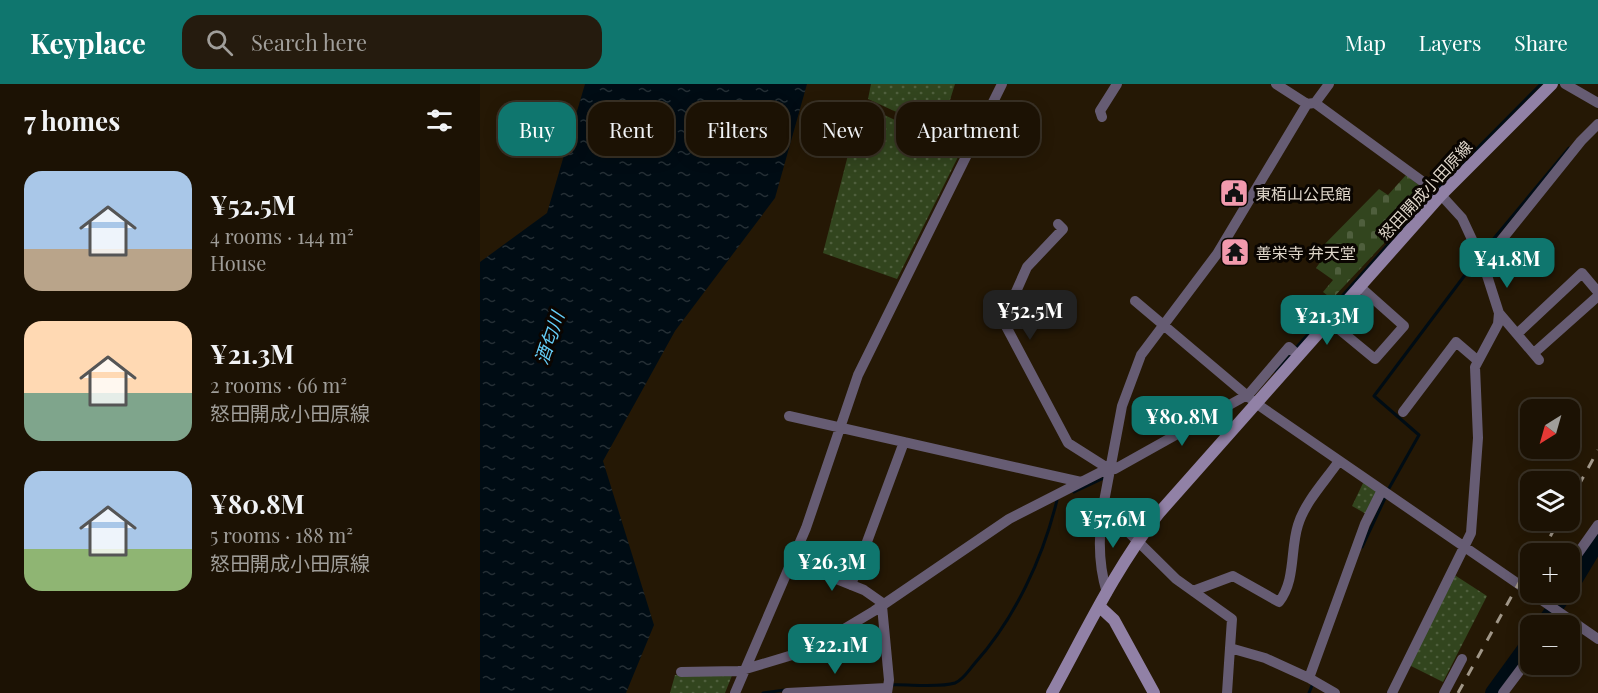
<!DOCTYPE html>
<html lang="en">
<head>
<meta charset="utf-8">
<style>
	body { margin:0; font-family:"Playfair Display","Noto Sans JP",serif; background:#251b0e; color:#f1f3f6; height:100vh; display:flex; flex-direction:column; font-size:22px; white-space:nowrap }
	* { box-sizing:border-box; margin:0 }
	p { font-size:20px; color:#a09e9a }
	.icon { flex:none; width:33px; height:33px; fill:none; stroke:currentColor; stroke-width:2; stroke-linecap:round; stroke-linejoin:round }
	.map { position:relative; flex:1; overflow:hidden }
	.panel { display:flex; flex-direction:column; background:#1c1204; width:480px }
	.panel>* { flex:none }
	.guide { position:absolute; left:18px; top:18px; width:570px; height:54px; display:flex; gap:12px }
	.needle { width:39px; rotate:217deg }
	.controls { position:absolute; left:1040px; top:315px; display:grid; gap:12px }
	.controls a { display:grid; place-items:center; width:60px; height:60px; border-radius:12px; background:#1c1204; box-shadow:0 3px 15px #0003,0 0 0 2px #3a3226; font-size:30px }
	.price { position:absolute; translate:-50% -51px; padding:0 14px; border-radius:12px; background:#0f766e; color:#fff; font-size:20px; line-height:39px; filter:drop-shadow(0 2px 3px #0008) }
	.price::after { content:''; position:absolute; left:50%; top:36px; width:18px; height:14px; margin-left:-9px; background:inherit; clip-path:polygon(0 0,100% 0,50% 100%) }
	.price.current { background:#222; color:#fff }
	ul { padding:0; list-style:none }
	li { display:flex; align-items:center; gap:18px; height:150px; padding:0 24px }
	li span { display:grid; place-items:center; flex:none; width:168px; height:120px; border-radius:18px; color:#555 }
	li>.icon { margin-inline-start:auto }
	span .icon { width:72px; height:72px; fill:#fffc; stroke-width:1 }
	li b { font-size:26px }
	h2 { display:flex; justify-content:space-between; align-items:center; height:72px; padding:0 24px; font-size:26px }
	.tag { padding:0 21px; border-radius:18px; background:#1c1204; box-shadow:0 3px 15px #0003,0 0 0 2px #3a3226; font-size:21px; line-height:54px }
	.tag.current { background:#0f766e; color:#fff }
	header { display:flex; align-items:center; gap:36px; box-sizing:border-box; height:84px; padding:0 30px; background:#0f766e; color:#fff }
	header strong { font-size:28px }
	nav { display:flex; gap:33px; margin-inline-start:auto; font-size:21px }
	.search { width:420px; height:54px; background:#251b0e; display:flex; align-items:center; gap:15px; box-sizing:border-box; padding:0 21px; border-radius:18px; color:#a09e9a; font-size:22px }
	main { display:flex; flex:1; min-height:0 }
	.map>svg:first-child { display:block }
</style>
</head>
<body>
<header>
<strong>Keyplace</strong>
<div class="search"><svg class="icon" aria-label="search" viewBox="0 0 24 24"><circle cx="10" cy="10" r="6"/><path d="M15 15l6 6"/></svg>Search here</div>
<nav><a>Map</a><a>Layers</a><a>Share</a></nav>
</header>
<main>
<section class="panel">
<h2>7 homes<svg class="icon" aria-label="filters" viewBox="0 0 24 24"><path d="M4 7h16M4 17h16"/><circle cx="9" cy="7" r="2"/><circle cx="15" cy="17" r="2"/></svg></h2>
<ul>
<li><span style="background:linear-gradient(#a9c7e8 65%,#b9a48a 0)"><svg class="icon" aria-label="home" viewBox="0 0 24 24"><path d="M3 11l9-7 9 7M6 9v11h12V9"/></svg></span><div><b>¥52.5M</b><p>4 rooms · 144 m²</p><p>House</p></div></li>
<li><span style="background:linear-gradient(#ffd9b3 60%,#7fa58c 0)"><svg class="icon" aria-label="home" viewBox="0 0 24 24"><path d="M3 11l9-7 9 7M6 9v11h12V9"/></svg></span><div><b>¥21.3M</b><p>2 rooms · 66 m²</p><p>怒田開成小田原線</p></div></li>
<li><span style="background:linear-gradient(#a9c7e8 65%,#8fb573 0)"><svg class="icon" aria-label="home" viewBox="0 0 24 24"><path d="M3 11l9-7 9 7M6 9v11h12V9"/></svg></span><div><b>¥80.8M</b><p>5 rooms · 188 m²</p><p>怒田開成小田原線</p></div></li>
</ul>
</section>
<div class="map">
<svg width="1118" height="609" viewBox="0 0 1118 609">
	<defs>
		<pattern id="green-dots" width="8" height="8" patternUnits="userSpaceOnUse" patternTransform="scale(1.5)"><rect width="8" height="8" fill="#32451e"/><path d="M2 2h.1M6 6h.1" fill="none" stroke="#4f5f3d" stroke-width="1.8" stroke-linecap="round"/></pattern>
		<pattern id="cemetery-stones" width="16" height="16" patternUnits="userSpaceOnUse" patternTransform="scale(1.5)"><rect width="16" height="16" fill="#32451e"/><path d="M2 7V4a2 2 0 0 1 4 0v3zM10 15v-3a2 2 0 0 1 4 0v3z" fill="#4f5f3d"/></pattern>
		<pattern id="water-ripples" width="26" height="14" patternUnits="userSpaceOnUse" patternTransform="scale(1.5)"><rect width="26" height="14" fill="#000c14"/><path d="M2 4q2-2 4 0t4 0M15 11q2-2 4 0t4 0" fill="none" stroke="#252f35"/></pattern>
	</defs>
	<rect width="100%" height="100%" fill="#251805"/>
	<path fill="url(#green-dots)" d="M391,0H475L460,48L388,15Z
		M381,20L481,67L417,195L343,169Z
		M884,397L899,408L888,431L872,422Z
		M973,490L1007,512L963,598L929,581Z
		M253,589L245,609H190L195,591Z"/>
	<path fill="url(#cemetery-stones)" d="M926,91L950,110L852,215L843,208L853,196L836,184L841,177L834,171L899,105L908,111Z"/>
	<path fill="url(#water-ripples)" d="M105,0H327L295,114L195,247L123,377L174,541L146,609H0V178L67,129Z"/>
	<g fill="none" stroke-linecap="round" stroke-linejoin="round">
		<path stroke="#000c14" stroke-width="3" d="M1001,170L1089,64
			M815,265L961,101L1061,0
			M795,287L811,270
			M908,406L939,351L894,312L997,175
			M594,408L626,393
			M882,463L906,412
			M410,601C427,600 460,604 475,599C483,596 489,586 495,579C535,534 563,474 577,416
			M283,609L305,606
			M829,609L833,599"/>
		<path stroke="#000c14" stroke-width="16" d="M1089,505L1118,457
			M1062,542L1086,508
			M1013,609L1050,558"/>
		<path stroke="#665c73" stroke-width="10" d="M796,0L827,20L834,19
			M849,0L835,19L961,111L982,134L1003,179L1019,229L1018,240L995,283L998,354L991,449L912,609
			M1085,0L1118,19
			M622,33L620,27L637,0
			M578,140L583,145L547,183L526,230L520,231L588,359L629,385
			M1003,179L1101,57L1118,40
			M655,217L777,320L1050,508
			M1019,229L1059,276
			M849,237L895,275L924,242L879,202
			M1037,250L1102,189L1118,208
			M1054,269L1118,212
			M923,328L976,258L997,276
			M309,332L601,398
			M623,423C618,453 618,480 627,509
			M312,477L384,506L404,520
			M1089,482L1118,441
			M371,501L424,358
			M713,507L753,492L799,518C816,496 810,466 818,441C825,418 845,397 859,377
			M1050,508L1118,555
			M402,522L409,596L407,609
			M1073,542L1081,530
			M750,564L752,535L696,495L623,423L642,322L661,271L737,170L827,20
			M201,588L259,587L329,566L394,527L529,435L625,386L635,385L769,310L809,263L819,272
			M255,609L326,444L378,291L522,0
			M307,609L407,604
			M747,609L750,564L785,574L829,594
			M855,609L829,594L885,440L901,408
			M964,609L982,575
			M1023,609L1050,573"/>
		<path stroke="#9181a6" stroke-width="12" d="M620,523L634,536L674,609
			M572,609C605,549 636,483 679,429L961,111L1072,0"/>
		<path stroke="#a19789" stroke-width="3" stroke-dasharray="10 10" stroke-linecap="butt" d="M1089,419L1118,366
			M1061,470L1079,436
			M978,609L1050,479"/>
	</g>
	<defs>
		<g id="civic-square" transform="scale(1.5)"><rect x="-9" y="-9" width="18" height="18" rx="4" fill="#f29aad" stroke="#0a0501"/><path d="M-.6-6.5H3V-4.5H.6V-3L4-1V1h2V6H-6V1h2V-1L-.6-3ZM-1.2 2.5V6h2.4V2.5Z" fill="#111"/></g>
		<g id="temple-square" transform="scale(1.5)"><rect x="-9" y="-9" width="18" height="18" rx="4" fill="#f29aad" stroke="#0a0501"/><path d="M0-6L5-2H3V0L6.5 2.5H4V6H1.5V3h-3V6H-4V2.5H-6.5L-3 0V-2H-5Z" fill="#111"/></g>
	</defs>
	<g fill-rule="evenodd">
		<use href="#civic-square" x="754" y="109"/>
		<use href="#temple-square" x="755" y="168"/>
	</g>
	<g text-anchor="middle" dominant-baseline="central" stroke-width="6" stroke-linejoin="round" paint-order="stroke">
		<g font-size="16" fill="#dfd6ca" stroke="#0a0501">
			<text transform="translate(945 106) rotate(-47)">怒田開成小田原線</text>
		</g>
		<g font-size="16" fill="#dfd6ca" stroke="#0a0501" text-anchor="start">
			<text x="775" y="109">東栢山公民館</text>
			<text x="776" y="168">善栄寺 弁天堂</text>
		</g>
		<g font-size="18" font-style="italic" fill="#65cef8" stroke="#0a0501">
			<text transform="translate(69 254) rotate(-71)">酒匂川</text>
		</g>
	</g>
</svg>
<div class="controls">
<a><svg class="needle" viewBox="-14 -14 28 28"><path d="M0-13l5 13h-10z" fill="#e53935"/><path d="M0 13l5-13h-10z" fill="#a09e9a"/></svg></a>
<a><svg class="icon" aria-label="layers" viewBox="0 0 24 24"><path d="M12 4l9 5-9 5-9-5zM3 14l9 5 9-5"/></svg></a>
<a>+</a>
<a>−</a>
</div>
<b class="price" style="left:1027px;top:205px">¥41.8M</b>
<b class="price current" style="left:550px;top:257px">¥52.5M</b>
<b class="price" style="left:847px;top:262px">¥21.3M</b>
<b class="price" style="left:702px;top:363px">¥80.8M</b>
<b class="price" style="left:633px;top:465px">¥57.6M</b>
<b class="price" style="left:352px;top:508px">¥26.3M</b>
<b class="price" style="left:355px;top:591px">¥22.1M</b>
<div class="guide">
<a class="tag current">Buy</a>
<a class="tag">Rent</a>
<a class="tag">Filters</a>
<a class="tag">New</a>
<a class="tag">Apartment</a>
</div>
</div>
</main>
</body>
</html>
